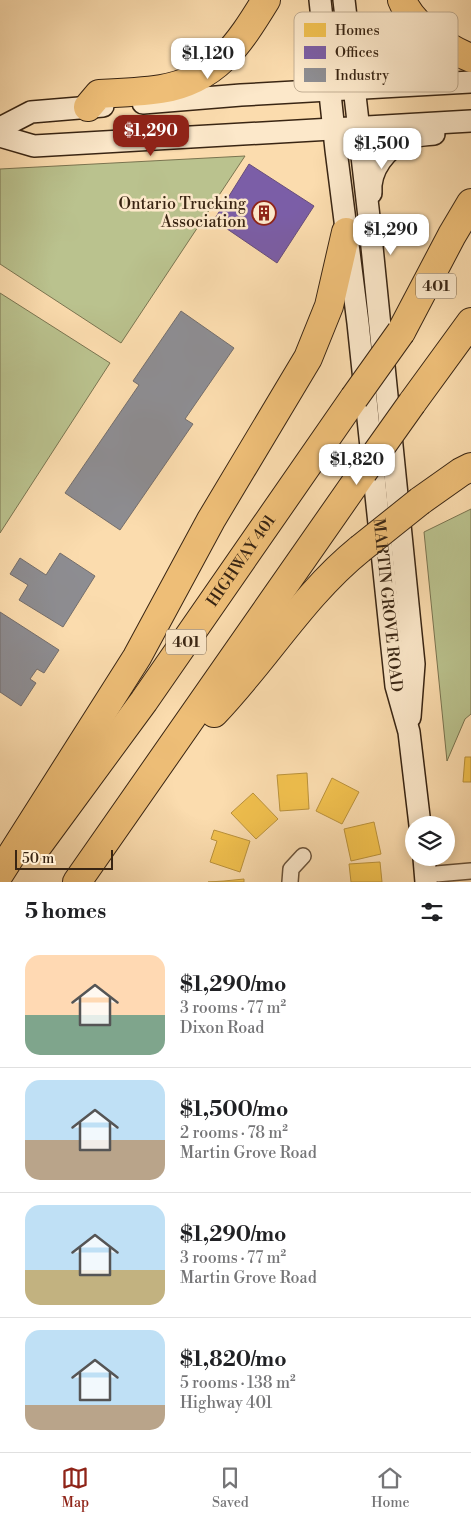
<!DOCTYPE html>
<html lang="en">
<head>
<meta charset="utf-8">
<style>
	body { margin:0; font-family:"Libre Bodoni",serif; background:#f6f6f6; color:#202124; height:100vh; display:flex; flex-direction:column; font-size:19px; white-space:nowrap }
	* { box-sizing:border-box; margin:0 }
	p { font-size:16px; color:#757577 }
	.icon { flex:none; width:28px; height:28px; fill:none; stroke:currentColor; stroke-width:2; stroke-linecap:round; stroke-linejoin:round }
	.map { position:relative; height:882px; overflow:hidden }
	.side { display:flex; flex-direction:column; background:#fff; flex:1 }
	.side>* { flex:none }
	.fabs { position:absolute; left:405px; top:816px; display:grid; gap:10px }
	.fabs a { display:grid; place-items:center; width:50px; height:50px; border-radius:50%; background:#fff; box-shadow:0 2px 12px #0003; font-size:25px }
	.scale { position:absolute; left:15px; bottom:12px; width:98px; box-sizing:border-box; padding-left:5px; border:2px solid #392513; border-top:0; font-size:14px; line-height:18px; white-space:nowrap; color:#392513; -webkit-text-stroke:4px #fce8ca; paint-order:stroke }
	.price { position:absolute; translate:-50% -42px; padding:0 11px; border-radius:10px; background:#fff; color:#222; font-size:16px; line-height:32px; filter:drop-shadow(0 1px 2px #0008) }
	.price::after { content:''; position:absolute; left:50%; top:30px; width:15px; height:11px; margin-left:-8px; background:inherit; clip-path:polygon(0 0,100% 0,50% 100%) }
	.price.on { background:#8f2418; color:#fff }
	ul { padding:0; list-style:none }
	li { display:flex; align-items:center; gap:15px; height:125px; padding:0 25px }
	li+li { border-top:1px solid #e0e0e0 }
	li span { display:grid; place-items:center; flex:none; width:140px; height:100px; border-radius:15px; color:#555 }
	li>.icon { margin-inline-start:auto }
	span .icon { width:60px; height:60px; fill:#fffc; stroke-width:1 }
	li b { font-size:21px }
	h2 { display:flex; justify-content:space-between; align-items:center; height:60px; padding:0 25px; font-size:21px }
	.menu { display:flex; justify-content:space-around; align-items:center; height:70px; border-top:1px solid #e0e0e0; background:#fff; font-size:14px; color:#757577 }
	.menu a { display:grid; justify-items:center; gap:2px }
	.menu .on { color:#8f2418 }
	.map>svg:first-child { display:block }
</style>
</head>
<body>
<div class="map">
<svg width="471" height="882" viewBox="0 0 471 882">
	<rect width="100%" height="100%" fill="#fbdcae"/>
	<filter id="stains"><feTurbulence type="fractalNoise" baseFrequency=".004" numOctaves="4"/><feColorMatrix values="0 0 0 0 .2 0 0 0 0 .09 0 0 0 0 .02 0 0 0 .5 -.17"/></filter>
	<radialGradient id="worn" r=".72"><stop offset=".6" stop-color="#630" stop-opacity="0"/><stop offset="1" stop-color="#630" stop-opacity=".3"/></radialGradient>
	<path fill="#bac28e" stroke="#7a7450" d="M245,156L121,343L0,264V169Z
		M0,293L110,363L0,533Z
		M471,509V714L465,719L447,761L424,532Z"/>
	<path fill="#f2c14e" stroke="#ba923c" d="M465,757H471V782H463Z
		M307,773L309,809L280,811L277,775Z
		M332,778L359,792L342,824L316,811Z
		M253,793L278,819L256,839L231,813Z
		M374,822L381,854L351,861L344,829Z
		M214,830L250,841L240,872L210,862L217,841L211,839Z
		M380,862L382,882H351L349,864Z
		M244,879V882H208L224,881Z"/>
	<path fill="#7b5ea7" stroke="#674d7b" d="M249,164L314,206L277,263L214,220Z"/>
	<path fill="#8d8d92" stroke="#746e6c" d="M181,311L234,348L185,419L193,424L120,530L65,493L139,385L133,381Z
		M60,553L95,576L63,627L19,600L28,585L10,574L20,558L46,575Z
		M0,612L59,650L44,673L37,669L30,679L36,683L21,706L0,692Z"/>
	<g fill="none" stroke-linecap="round" stroke-linejoin="round">
		<g stroke="#6a533a" stroke-width="18">
			<path id="street" d="M425,875L471,871
				M290,882L291,869L303,856"/>
		</g>
		<g stroke="#392513" stroke-width="24">
			<g id="secondary">
				<path id="s1" d="M320,0L336,150L358,323L396,686L409,732L420,825"/>
				<path d="M344,0L369,217L414,664L410,717"/>
				<path d="M143,103L241,95L471,82"/>
				<path d="M0,128L31,112L103,106"/>
				<path d="M0,136L34,146L471,121"/>
				<path d="M371,193C369,170 386,148 407,139C415,135 425,135 434,134"/>
				<path d="M424,858L426,882"/>
			</g>
		</g>
		<g stroke="#392513" stroke-width="30">
			<g id="highway">
				<path d="M402,0C412,25 447,49 471,58"/>
				<path d="M88,107L99,94C120,93 141,92 161,89C216,80 239,44 266,0"/>
				<path d="M401,332L452,235L471,203"/>
				<path d="M412,403L471,322"/>
				<path d="M420,501L461,472L471,467"/>
				<path d="M214,713C265,660 303,595 360,549"/>
				<path id="s2" d="M39,844L144,701L354,398"/>
				<path d="M0,873L137,657L211,520L308,358L329,306L346,232"/>
				<path d="M77,882L363,472"/>
			</g>
		</g>
		<use href="#street" stroke="#fce8ca" stroke-width="15"/>
		<use href="#secondary" stroke="#fce8ca" stroke-width="21"/>
		<use href="#highway" stroke="#eebe77" stroke-width="28"/>
		<g stroke="#392513" stroke-width="30" stroke-linecap="butt">
			<path id="highway-bridge" d="M354,398L401,332
				M363,472L412,403
				M360,549L420,501"/>
		</g>
		<use href="#highway-bridge" stroke="#eebe77" stroke-width="28"/>
	</g>
	<defs>
		<g id="building-ring" transform="scale(1.25)"><circle r="9.5" fill="#fce8ca" stroke="#8f2418" stroke-width="1.5"/><path d="M-4-6H4V6H1V3H-1V6H-4ZM-2.5-4.3h1.7v1.8h-1.7ZM.8-4.3h1.7v1.8H.8ZM-2.5-1h1.7V.8h-1.7ZM.8-1h1.7V.8H.8Z" fill="#8f2418"/></g>
	</defs>
	<g fill-rule="evenodd">
		<use href="#building-ring" x="264" y="213"/>
	</g>
	<g text-anchor="middle" dominant-baseline="central" stroke-width="5" stroke-linejoin="round" paint-order="stroke">
		<g fill="#fce8ca" stroke="#74604a" stroke-width="1">
			<rect x="416" y="273.5" width="40" height="25" rx="4"/>
			<rect x="166" y="629.5" width="40" height="25" rx="4"/>
		</g>
		<g font-size="15" font-weight="bold" fill="#392513">
			<text x="436" y="286">401</text>
			<text x="186" y="642">401</text>
		</g>
		<g font-size="16" fill="#392513" stroke="#fce8ca" text-anchor="end">
			<text x="246" y="204">Ontario Trucking<tspan x="246" dy="18">Association</tspan></text>
		</g>
		<g font-size="16" fill="#392513" stroke="#fce8ca">
			<text stroke="none"><textPath href="#s2" startOffset="348">HIGHWAY 401</textPath></text>
			<text stroke="none"><textPath href="#s1" startOffset="609">MARTIN GROVE ROAD</textPath></text>
		</g>
	</g>
	<rect x="294" y="12" width="164" height="80" rx="8" fill="#fce8ca" stroke="#c2ae93" stroke-width="1"/>
	<rect x="304" y="23" width="22" height="14" fill="#f2c14e"/>
	<rect x="304" y="46" width="22" height="13" fill="#7b5ea7"/>
	<rect x="304" y="68" width="22" height="14" fill="#8d8d92"/>
	<g font-size="14" fill="#392513">
		<text x="335" y="35">Homes</text>
		<text x="335" y="57">Offices</text>
		<text x="335" y="80">Industry</text>
	</g>
	<rect width="100%" height="100%" filter="url(#stains)"/>
	<rect width="100%" height="100%" fill="url(#worn)"/>
</svg>
<div class="fabs">
<a><svg class="icon" aria-label="layers" viewBox="0 0 24 24"><path d="M12 4l9 5-9 5-9-5zM3 14l9 5 9-5"/></svg></a>
</div>
<div class="scale">50 m</div>
<b class="price" style="left:208px;top:80px">$1,120</b>
<b class="price on" style="left:151px;top:157px">$1,290</b>
<b class="price" style="left:382px;top:170px">$1,500</b>
<b class="price" style="left:391px;top:256px">$1,290</b>
<b class="price" style="left:357px;top:486px">$1,820</b>
</div>
<section class="side">
<h2>5 homes<svg class="icon" aria-label="filters" viewBox="0 0 24 24"><path d="M4 7h16M4 17h16"/><circle cx="9" cy="7" r="2"/><circle cx="15" cy="17" r="2"/></svg></h2>
<ul>
<li><span style="background:linear-gradient(#ffd9b3 60%,#7fa58c 0)"><svg class="icon" aria-label="home" viewBox="0 0 24 24"><path d="M3 11l9-7 9 7M6 9v11h12V9"/></svg></span><div><b>$1,290/mo</b><p>3 rooms · 77 m²</p><p>Dixon Road</p></div></li>
<li><span style="background:linear-gradient(#bfe0f5 60%,#b9a48a 0)"><svg class="icon" aria-label="home" viewBox="0 0 24 24"><path d="M3 11l9-7 9 7M6 9v11h12V9"/></svg></span><div><b>$1,500/mo</b><p>2 rooms · 78 m²</p><p>Martin Grove Road</p></div></li>
<li><span style="background:linear-gradient(#bfe0f5 65%,#c2b280 0)"><svg class="icon" aria-label="home" viewBox="0 0 24 24"><path d="M3 11l9-7 9 7M6 9v11h12V9"/></svg></span><div><b>$1,290/mo</b><p>3 rooms · 77 m²</p><p>Martin Grove Road</p></div></li>
<li><span style="background:linear-gradient(#bfe0f5 75%,#b9a48a 0)"><svg class="icon" aria-label="home" viewBox="0 0 24 24"><path d="M3 11l9-7 9 7M6 9v11h12V9"/></svg></span><div><b>$1,820/mo</b><p>5 rooms · 138 m²</p><p>Highway 401</p></div></li>
</ul>
</section>
<nav class="menu">
<a class="on"><svg class="icon" aria-label="map" viewBox="0 0 24 24"><path d="M3 6l6-2 6 2 6-2v14l-6 2-6-2-6 2zM9 4v14M15 6v14"/></svg>Map</a>
<a><svg class="icon" aria-label="saved" viewBox="0 0 24 24"><path d="M7 4h10v16l-5-4-5 4z"/></svg>Saved</a>
<a><svg class="icon" aria-label="home" viewBox="0 0 24 24"><path d="M3 11l9-7 9 7M6 9v11h12V9"/></svg>Home</a>
</nav>
</body>
</html>
